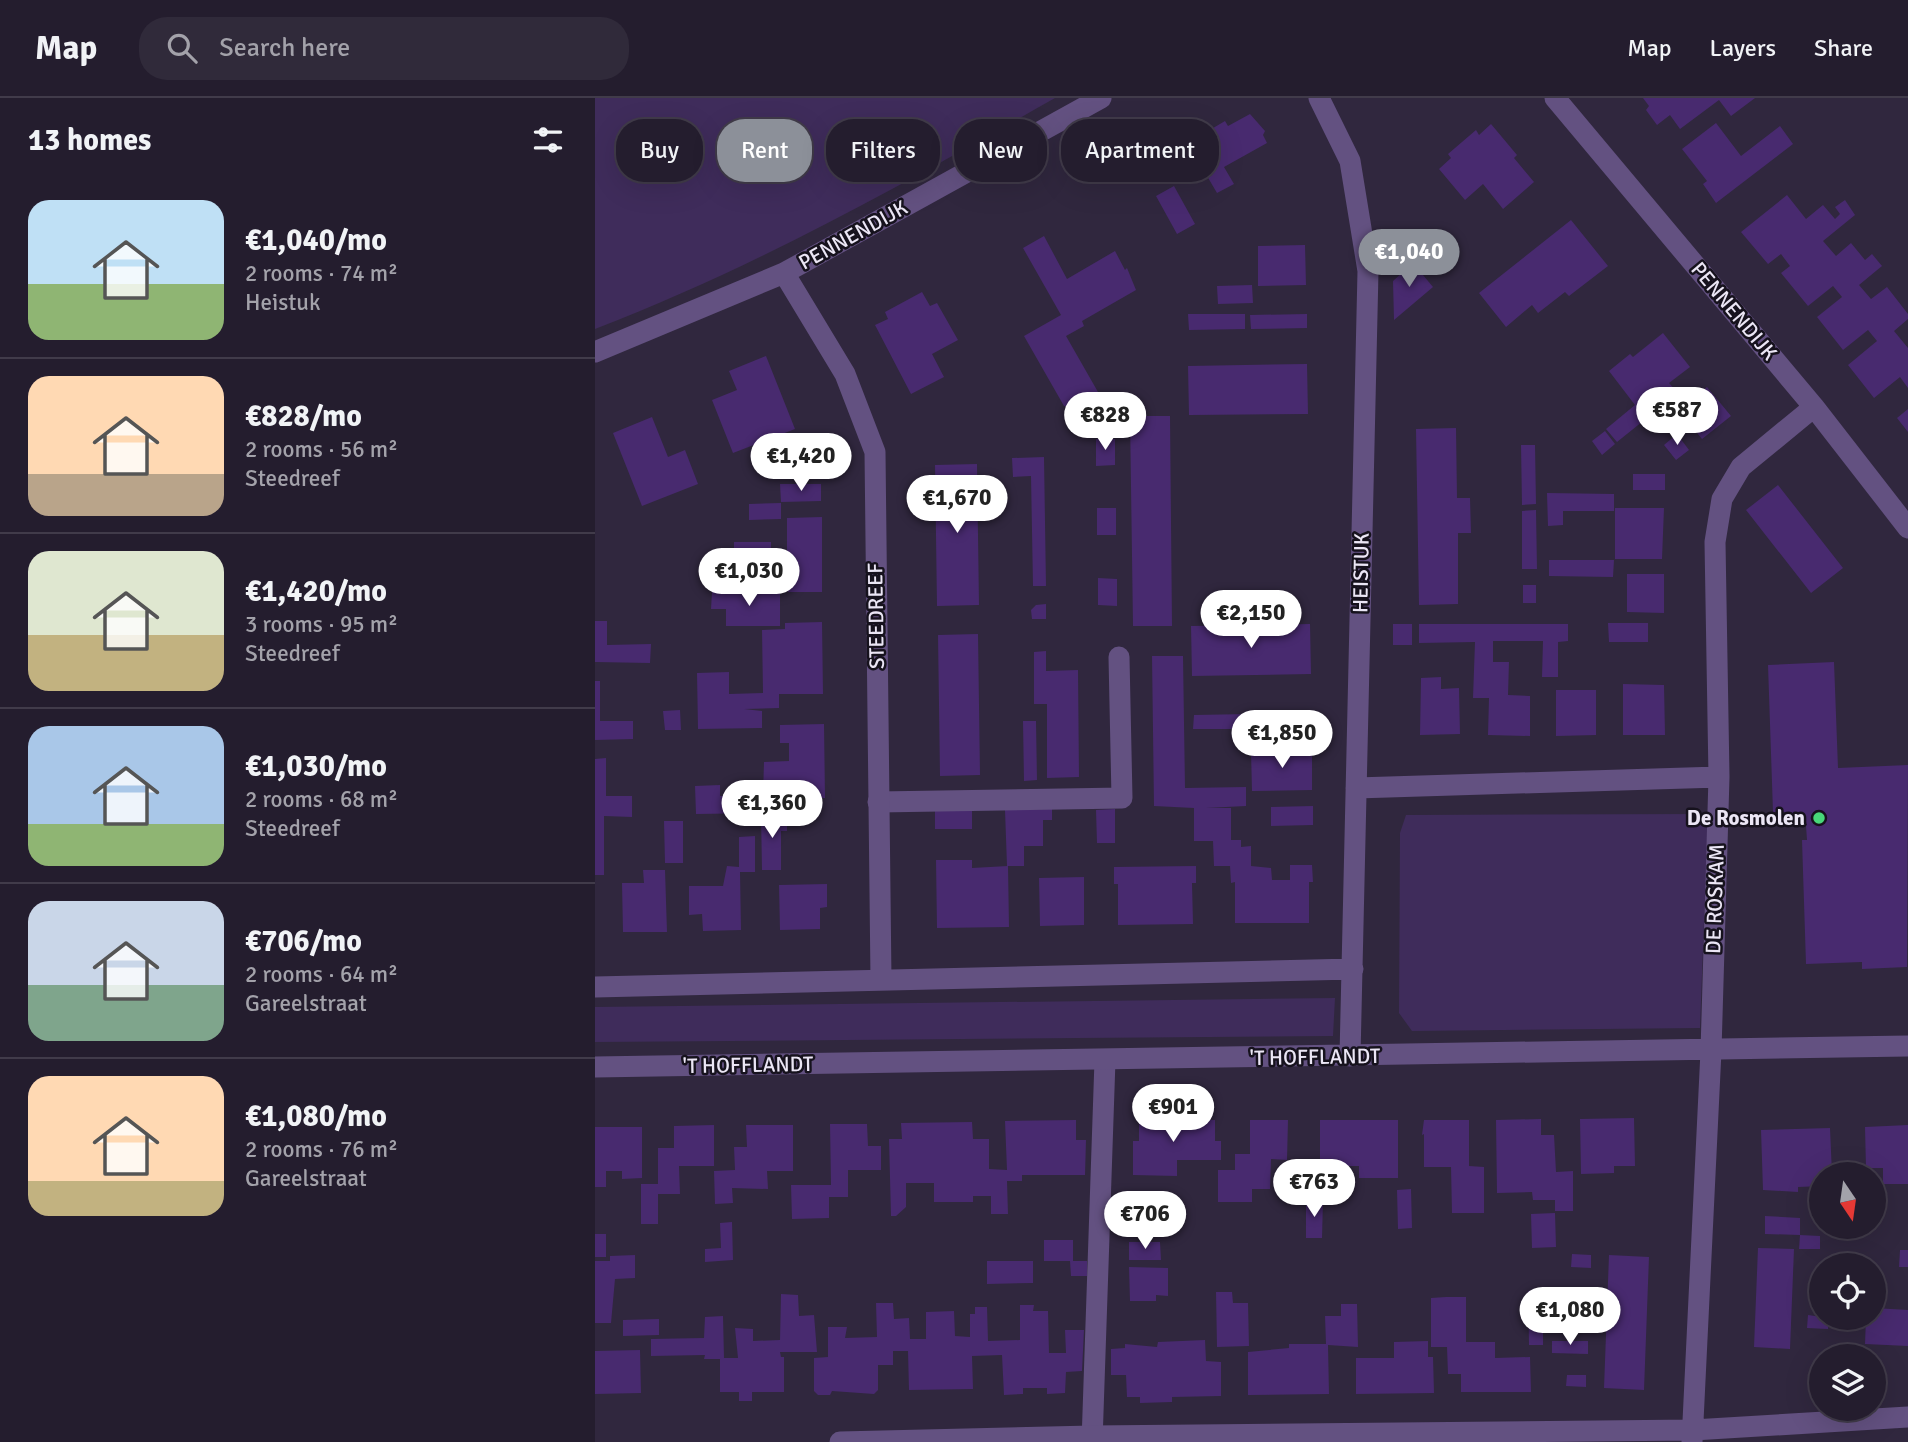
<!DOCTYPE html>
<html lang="en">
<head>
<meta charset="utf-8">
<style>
	body { margin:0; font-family:Signika,sans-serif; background:#302a3a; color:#f1f3f6; height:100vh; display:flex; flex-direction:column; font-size:26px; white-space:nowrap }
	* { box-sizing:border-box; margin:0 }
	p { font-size:23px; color:#a3a2aa }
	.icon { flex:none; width:38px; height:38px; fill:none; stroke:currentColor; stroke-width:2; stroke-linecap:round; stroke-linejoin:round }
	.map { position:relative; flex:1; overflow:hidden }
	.panel { display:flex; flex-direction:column; background:#241d2e; width:595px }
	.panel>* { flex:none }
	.top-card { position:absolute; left:21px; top:21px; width:665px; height:63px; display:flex; gap:14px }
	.needle { width:46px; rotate:167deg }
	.tools { position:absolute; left:1214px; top:1064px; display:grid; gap:14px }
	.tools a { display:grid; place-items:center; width:77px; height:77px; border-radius:50%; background:#241d2e; box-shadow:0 7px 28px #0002,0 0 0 2px #413b4a; font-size:35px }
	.price { position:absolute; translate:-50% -60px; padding:0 16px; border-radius:24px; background:#fff; color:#222; font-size:23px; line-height:46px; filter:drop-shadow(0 2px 4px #0008) }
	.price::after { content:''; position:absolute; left:50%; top:42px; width:21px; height:16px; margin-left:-10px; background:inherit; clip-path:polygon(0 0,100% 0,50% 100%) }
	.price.active { background:#8c9099; color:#fff }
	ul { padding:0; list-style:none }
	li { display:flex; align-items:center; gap:21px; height:175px; padding:0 28px }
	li+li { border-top:2px solid #413b4a }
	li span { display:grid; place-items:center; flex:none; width:196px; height:140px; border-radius:21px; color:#555 }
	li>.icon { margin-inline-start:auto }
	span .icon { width:84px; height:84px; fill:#fffc; stroke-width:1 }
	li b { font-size:30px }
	h2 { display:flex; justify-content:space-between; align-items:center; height:84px; padding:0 28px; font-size:30px }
	.pill { padding:0 24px; border-radius:28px; background:#241d2e; box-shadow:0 7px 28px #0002,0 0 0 2px #413b4a; font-size:24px; line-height:63px }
	.pill.active { background:#8c9099; color:#fff }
	header { display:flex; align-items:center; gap:42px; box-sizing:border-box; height:98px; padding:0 35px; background:#241d2e; border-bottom:2px solid #413b4a }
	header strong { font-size:33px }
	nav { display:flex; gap:38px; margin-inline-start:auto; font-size:24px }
	.search { width:490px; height:63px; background:#302a3a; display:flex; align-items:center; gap:18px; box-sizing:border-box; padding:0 24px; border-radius:28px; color:#a3a2aa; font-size:26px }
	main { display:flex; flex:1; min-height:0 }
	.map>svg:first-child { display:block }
</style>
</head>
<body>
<header>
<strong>Map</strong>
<div class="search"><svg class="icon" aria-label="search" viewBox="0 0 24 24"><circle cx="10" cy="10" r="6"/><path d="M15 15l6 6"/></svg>Search here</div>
<nav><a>Map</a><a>Layers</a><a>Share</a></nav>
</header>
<main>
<section class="panel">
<h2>13 homes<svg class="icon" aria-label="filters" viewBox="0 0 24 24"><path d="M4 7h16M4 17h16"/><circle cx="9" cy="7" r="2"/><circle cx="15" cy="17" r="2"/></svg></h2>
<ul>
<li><span style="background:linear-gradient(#bfe0f5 60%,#8fb573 0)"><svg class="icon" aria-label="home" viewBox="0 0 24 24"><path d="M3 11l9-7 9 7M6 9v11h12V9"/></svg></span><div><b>€1,040/mo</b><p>2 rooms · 74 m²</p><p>Heistuk</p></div></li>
<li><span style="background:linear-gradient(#ffd9b3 70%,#b9a48a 0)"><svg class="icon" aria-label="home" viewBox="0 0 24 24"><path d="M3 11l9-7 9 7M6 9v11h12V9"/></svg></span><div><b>€828/mo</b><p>2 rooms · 56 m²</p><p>Steedreef</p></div></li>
<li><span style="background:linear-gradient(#dfe7d0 60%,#c2b280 0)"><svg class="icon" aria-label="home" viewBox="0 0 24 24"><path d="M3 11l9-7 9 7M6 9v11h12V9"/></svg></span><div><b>€1,420/mo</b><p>3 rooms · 95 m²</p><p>Steedreef</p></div></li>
<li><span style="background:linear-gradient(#a9c7e8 70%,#8fb573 0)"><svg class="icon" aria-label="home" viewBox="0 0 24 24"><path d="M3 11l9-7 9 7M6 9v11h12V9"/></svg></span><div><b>€1,030/mo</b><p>2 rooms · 68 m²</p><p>Steedreef</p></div></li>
<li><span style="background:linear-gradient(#c9d6e8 60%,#7fa58c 0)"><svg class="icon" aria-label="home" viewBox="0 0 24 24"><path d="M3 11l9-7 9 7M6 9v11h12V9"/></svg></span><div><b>€706/mo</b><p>2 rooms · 64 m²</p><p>Gareelstraat</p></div></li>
<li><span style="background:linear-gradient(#ffd9b3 75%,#c2b280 0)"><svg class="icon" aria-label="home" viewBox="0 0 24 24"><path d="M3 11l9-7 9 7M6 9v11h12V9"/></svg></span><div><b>€1,080/mo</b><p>2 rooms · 76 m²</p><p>Gareelstraat</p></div></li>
</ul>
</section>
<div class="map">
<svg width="1313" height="1344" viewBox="0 0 1313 1344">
	<rect width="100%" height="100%" fill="#30273e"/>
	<path fill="#3f2c5b" d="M0,0H460C309,86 163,168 0,231Z
		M1113,716L1105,930L817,933L804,915L805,735L811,717Z
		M740,900L738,938L0,944V909Z"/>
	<path fill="#482a6f" d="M1048,0H1160L1136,18L1124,2L1085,31L1075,17L1062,27L1051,12L1054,8Z
		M655,16L670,33L668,37L672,45L629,69L639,86L622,95L595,49L611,40L608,36L630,23L633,28Z
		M1121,25L1146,58L1185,28L1198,46L1121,105L1108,86L1112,83L1087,51Z
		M896,26L922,57L919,60L939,84L908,111L888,86L870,102L844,71L856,60L853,56L881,32L884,37Z
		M579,88L600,126L582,136L561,98Z
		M1192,97L1211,121L1228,107L1240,121L1245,116L1240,109L1250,102L1260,117L1228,143L1241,158L1256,145L1270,162L1277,156L1287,168L1264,187L1276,201L1292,189L1313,216V221L1299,233L1313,250V290L1305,279L1279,300L1253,267L1282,243L1273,232L1248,252L1222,219L1247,199L1238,188L1213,208L1186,175L1195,168L1186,156L1173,166L1146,134Z
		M976,122L1013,168L974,198L970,194L943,215L937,207L911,229L884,195Z
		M449,138L472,181L520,153L530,172L532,170L541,192L487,223L489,228L471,238L511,308H469L429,238L466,217L428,150Z
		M710,147L711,187L663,188V148Z
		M818,165L838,189L799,222L798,183Z
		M657,187L658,205L623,206L622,188Z
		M327,194L335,208L342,205L363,242L337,256L349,279L316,296L280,227L293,221L290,214Z
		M593,216H650V231L594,232Z
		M712,216V230L656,231L655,217Z
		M1068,235L1095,269L1074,285L1083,295L1022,344L1011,331L1040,307L1014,273L1035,256L1038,259Z
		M171,258L200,331L138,355L117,302L142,292L134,273Z
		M712,266L713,316L594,317L593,268Z
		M1112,289L1136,318L1107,341L1084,313Z
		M1313,311V334L1302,320Z
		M535,318H575L577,528H538Z
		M57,319L73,359L90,352L103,386L47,408L18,335Z
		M861,330L862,400H875L876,435H863V506L824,507L821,331Z
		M1010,333L1020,346L1007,357L997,343Z
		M1082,336L1094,352L1081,362L1069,347Z
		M501,341H520V367L501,368Z
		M926,347H940L941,406L927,407Z
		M449,359L451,488H438L436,378L418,379L417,360Z
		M382,366L384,507L342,508L340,367Z
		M1038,376H1070V392H1038Z
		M185,386H226V403L186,404Z
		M1183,387L1248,470L1216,495L1151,412Z
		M952,395L1019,396V413H968V427L953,428Z
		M186,405V421L154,422V406Z
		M502,410H521V437H502Z
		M1020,410H1069L1067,461H1020Z
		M941,412L942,471H927V413Z
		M227,419V494H193L192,476L176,477V470H160V458L139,459V444H176V458H192V420Z
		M954,462H1019L1018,479L954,478Z
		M1032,476H1069V515L1032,514Z
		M503,480L522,481V508L503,507Z
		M928,487H941V505H928Z
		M117,494H185V528H131V511H116Z
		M451,506V521H437L436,512L441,507Z
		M0,523H12V547L56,546L55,565L0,564Z
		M227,524L228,596H184V610L149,611L167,613V630L103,631L102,575L134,574V596L168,595L167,532L190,531V525Z
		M1013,525H1053V544H1014Z
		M715,526L716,576L597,578L596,528Z
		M798,526H817V547H798Z
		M824,526H973V543L963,544V579H947L948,543H898V564H914L913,597L935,598V638L893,637L894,600H878L880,544L824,545Z
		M383,536L385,677L345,678L343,537Z
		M451,553V573L483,572L484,679L452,680V606H439V554Z
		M557,558H588L590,690L651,689V708L611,710H636V742H646V749L656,748V768L676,770L677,782H695V767H717L718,784H714V825H640V784L636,785L635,768H619L618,743H599V710L559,708Z
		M1239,564L1243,670L1313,667L1312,869L1267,871V864L1211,866L1207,742H1212L1211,728L1197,726V714H1178L1173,567Z
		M846,579V591L864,590L865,636L825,637L826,580Z
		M0,583H5V623H38V641L0,642Z
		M1028,586L1069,587L1070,637H1028Z
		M961,592H1001V637L961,638Z
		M85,612L86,632H70L68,613Z
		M655,616L656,631H598L599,617Z
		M717,616V629L660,630V617Z
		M428,623H441L442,682L429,683Z
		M229,626L230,700L169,699V715L101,716L100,688L125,687V698L168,697L169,664L194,663V645H185V627Z
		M717,652V692L657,693L656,653Z
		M11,660V698H37V719L9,718V777H0V661Z
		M718,708V727L676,728V709Z
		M457,711V722H448V748H429V768H412L410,712Z
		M520,711V745H502L501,712Z
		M340,713H377V731H340Z
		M192,716V733H186V772H167L166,717Z
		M69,723H88V765H70Z
		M160,738V774H145L146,832L108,833L107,816L94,817V788H128L132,768L144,769V739Z
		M341,762H377V770L413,768L414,829L342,830Z
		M601,768V785H597L598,826L523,827V786H519V769Z
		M48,772H70L72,834H28L27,785H49Z
		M489,779V827L445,828L444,780Z
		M232,786V809L225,810V831L185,832L184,787Z
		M559,1016L605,1017V1022H620V1043H626V1062H582V1078L538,1077V1043H544V1022H559Z
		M1039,1020L1040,1068H1019V1075L986,1076L985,1021Z
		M946,1021V1037H959L961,1074L978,1073V1113H960V1102H938L937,1094L902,1095L901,1022Z
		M481,1022V1042H491L490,1077H427V1083H412L413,1116H396V1098H378V1104H339V1085H311V1109L301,1118H296L294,1041H307L306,1025L377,1024L378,1041H394V1071L412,1072L410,1023Z
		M655,1022H693L692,1062L676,1061L675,1091H657V1104H623V1072H640V1056H655Z
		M725,1022H803V1080H764V1068H743V1080H725Z
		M829,1022H874V1068L889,1069V1115H857L856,1069H829V1036L827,1037Z
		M235,1026H272L273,1048H286V1072H253V1099H234V1120L197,1121L196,1087H236Z
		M119,1027V1068H84L85,1096H63V1126H46V1086H63V1050H79V1028Z
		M151,1027H198V1073H172L173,1091L137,1090L138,1105L120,1106L119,1073L140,1072L139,1049H152Z
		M1313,1027V1086H1288V1070H1271L1270,1029Z
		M0,1029H47V1080L27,1081V1073H11V1089H0Z
		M1235,1030L1237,1076H1227V1088L1203,1089V1094L1168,1092L1166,1032Z
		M816,1091L817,1130L803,1131L802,1092Z
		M711,1102H728L727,1140H711Z
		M960,1115L961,1149L937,1150L936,1116Z
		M1170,1118L1205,1120V1137L1170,1136Z
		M137,1124L138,1162L110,1164V1151L126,1150L125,1125Z
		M0,1136H11V1159H0Z
		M1205,1137L1225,1138V1151H1204Z
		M449,1142H478V1163H492V1178H476L475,1163H449Z
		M534,1144H565L566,1162H534Z
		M1163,1150L1199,1151L1195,1251L1159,1249Z
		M1305,1152H1313V1169H1304Z
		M977,1156L996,1157V1170L976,1169Z
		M40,1157V1180L20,1181L16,1225H0V1163H15V1158Z
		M1014,1157L1054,1159L1049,1292L1009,1290Z
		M392,1163H438V1185L392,1186Z
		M534,1169L573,1170V1198L561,1197V1203H535Z
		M1279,1174H1285V1195H1279Z
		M1214,1185L1227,1186V1199L1214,1198Z
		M975,1190L994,1191V1203L975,1202Z
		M948,1192V1247H934L933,1193Z
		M621,1194H637L638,1205H653L654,1248L622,1249Z
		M186,1196L203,1197L204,1218L219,1217L222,1254H185L186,1259H189V1294H157V1303H144V1294H125V1261H109L110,1257L56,1258V1241L109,1240L110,1219L128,1218L129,1260H143L140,1230L158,1231V1243L185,1242Z
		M851,1199H871V1244H900V1260L935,1259L936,1294H866V1276H853L852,1249H836V1200Z
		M281,1205H298L299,1221L314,1220L315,1241H331V1214L359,1213L360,1238L375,1239V1216H380V1209H392L393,1243L425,1242V1207H439L438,1213H453L454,1255H471L470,1232H489L487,1273L471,1274L470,1295L452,1296V1290H428V1296L409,1297L407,1257L377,1258L378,1291L314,1292L313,1253H298V1267H283V1292L279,1296L237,1293L235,1297H223L219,1293V1260L233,1259V1229H252L250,1240L282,1239Z
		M746,1206H762L763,1249L733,1247L734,1296L653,1297V1254L694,1250V1246H731L730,1218H746Z
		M1279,1210L1313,1212V1248L1270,1246L1271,1220H1279Z
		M1213,1217L1234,1220L1233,1231L1212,1230Z
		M64,1221V1237L28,1238V1222Z
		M610,1242L611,1263L626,1264V1298L577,1299V1304L545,1305V1299H532L531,1277H516V1251L530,1250V1246L562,1249L563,1244Z
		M833,1243V1259H838L839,1295L761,1296V1260H799V1244Z
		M957,1243H993V1256L957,1255Z
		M45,1252L46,1295L0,1296V1253Z
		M972,1277H991V1289L971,1288Z"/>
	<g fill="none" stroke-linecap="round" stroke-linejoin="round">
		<path stroke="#635181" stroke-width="21" d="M283,704L527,700L524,559
			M497,1344L510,962"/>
		<path stroke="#635181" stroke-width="21" d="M724,0L755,63L773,173L755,958
			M960,0L1219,309L1313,430
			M189,175L250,276L280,354L286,882
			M0,254L189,175L506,0
			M761,690L1124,679
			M0,889L758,871
			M0,969L1313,948
			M245,1344L497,1338L1098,1332L1313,1319
			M1097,1344L1116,953L1124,679L1120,444L1127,401L1146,369L1219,309"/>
	</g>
	<circle fill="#48d779" stroke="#16121d" stroke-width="2.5" cx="1224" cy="720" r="7"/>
	<g text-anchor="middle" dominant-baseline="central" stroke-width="5" stroke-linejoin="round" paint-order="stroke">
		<g font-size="21" fill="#ebe6f5" stroke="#16121d">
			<text transform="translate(258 137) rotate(-29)">PENNENDIJK</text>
			<text transform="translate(1139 213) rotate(50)">PENNENDIJK</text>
			<text transform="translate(766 475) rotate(-89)">HEISTUK</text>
			<text transform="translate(281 518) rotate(-91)">STEEDREEF</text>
			<text transform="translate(1120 801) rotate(-88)">DE ROSKAM</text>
			<text transform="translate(720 959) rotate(-1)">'T HOFFLANDT</text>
			<text transform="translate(153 967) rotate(-1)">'T HOFFLANDT</text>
		</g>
		<g font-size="21" font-weight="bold" fill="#ebe6f5" stroke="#16121d" text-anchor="end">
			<text x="1210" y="720">De Rosmolen</text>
		</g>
	</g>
</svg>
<div class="tools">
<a><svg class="needle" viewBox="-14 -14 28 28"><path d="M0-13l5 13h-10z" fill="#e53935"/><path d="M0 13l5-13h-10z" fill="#a3a2aa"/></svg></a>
<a><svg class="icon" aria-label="locate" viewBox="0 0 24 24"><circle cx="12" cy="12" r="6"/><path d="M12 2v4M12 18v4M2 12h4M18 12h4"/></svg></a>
<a><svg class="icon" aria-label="layers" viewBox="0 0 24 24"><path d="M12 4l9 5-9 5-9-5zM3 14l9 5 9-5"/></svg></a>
</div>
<b class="price active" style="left:814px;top:191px">€1,040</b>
<b class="price" style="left:1082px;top:349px">€587</b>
<b class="price" style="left:510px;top:354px">€828</b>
<b class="price" style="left:206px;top:395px">€1,420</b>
<b class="price" style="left:362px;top:437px">€1,670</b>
<b class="price" style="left:154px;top:510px">€1,030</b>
<b class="price" style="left:656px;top:552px">€2,150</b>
<b class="price" style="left:687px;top:672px">€1,850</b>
<b class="price" style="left:177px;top:742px">€1,360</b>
<b class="price" style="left:578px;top:1046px">€901</b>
<b class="price" style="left:719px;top:1121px">€763</b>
<b class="price" style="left:550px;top:1153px">€706</b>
<b class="price" style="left:975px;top:1249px">€1,080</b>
<div class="top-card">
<a class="pill">Buy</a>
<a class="pill active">Rent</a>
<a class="pill">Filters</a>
<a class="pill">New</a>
<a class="pill">Apartment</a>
</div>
</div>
</main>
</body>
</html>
